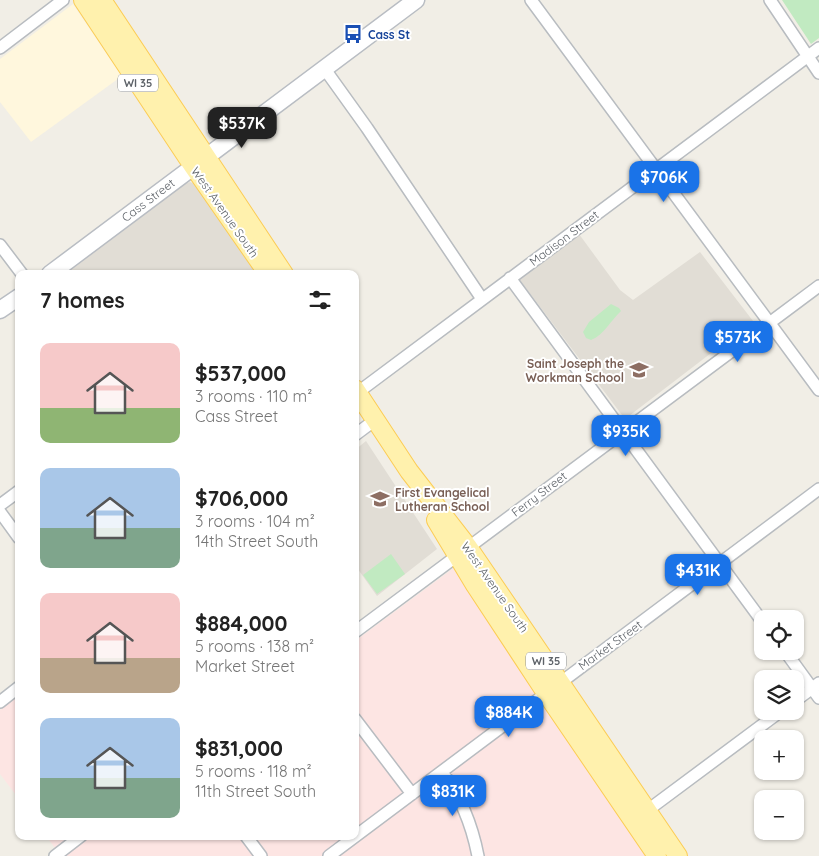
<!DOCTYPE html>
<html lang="en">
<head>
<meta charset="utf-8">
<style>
	body { margin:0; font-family:Quicksand,sans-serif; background:#f2f2f2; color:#222; height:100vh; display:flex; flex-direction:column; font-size:19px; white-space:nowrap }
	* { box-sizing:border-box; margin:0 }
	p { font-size:16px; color:#767676 }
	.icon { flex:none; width:28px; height:28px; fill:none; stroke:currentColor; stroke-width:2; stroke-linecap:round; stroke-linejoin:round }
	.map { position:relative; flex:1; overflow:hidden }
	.side { position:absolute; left:15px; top:270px; width:344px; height:570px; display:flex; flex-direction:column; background:#fff; border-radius:10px; box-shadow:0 1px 4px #0004 }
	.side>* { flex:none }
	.controls { position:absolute; left:754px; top:610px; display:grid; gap:10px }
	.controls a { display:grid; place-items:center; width:50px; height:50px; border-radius:10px; background:#fff; box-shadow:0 1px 4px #0004; font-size:25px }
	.price { position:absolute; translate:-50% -42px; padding:0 11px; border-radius:10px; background:#1a73e8; color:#fff; font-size:16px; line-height:32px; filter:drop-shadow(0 1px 2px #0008) }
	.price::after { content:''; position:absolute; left:50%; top:30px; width:15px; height:11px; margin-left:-8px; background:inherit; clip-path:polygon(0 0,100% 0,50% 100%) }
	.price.current { background:#222; color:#fff }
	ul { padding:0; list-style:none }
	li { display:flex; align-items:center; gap:15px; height:125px; padding:0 25px }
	li span { display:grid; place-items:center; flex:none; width:140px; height:100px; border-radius:10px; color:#555 }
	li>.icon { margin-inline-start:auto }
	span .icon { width:60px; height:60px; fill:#fffc; stroke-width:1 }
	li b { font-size:21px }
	h2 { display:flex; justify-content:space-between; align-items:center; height:60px; padding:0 25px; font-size:21px }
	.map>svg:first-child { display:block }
</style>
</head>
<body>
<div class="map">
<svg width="819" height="856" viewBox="0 0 819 856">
	<rect width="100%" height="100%" fill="#f1eee6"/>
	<path fill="#fff7dd" d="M73,4L122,76L31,142L0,102V59Z"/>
	<path fill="#e1ddd5" d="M190,182L195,184L262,274H62L182,185Z
		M579,234L620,290L633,300L700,252L753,321L625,419L519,279Z
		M366,441L437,549L377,596L355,565V450Z"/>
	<path fill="#fde5e3" d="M455,567L649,856H61L46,836H355V641Z
		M19,696V799L0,774V710Z"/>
	<path fill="#c1eac1" d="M782,0H819V38L811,44Z
		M611,304L619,308L621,311C611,320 604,335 591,340L586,338L583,332L589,322Z
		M391,554L405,574L377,594L363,575Z"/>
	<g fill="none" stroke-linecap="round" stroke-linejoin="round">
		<g stroke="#b8bcc0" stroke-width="14">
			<path id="street" d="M531,0L819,390
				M770,0L819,73
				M0,48L63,0
				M324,68L367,128L482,299
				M0,245L22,274
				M510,278L762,621
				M357,393L819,48
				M355,435L375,420
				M0,505L19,491
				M0,512L19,538
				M355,632L819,286
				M785,651L819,698
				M795,701L819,683
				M0,702L19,687
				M355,719L412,794
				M442,772C461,797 472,825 478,856
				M648,810L781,711
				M246,836L261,856
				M55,856L81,836
				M329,856L819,489"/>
		</g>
		<g stroke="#b9bdc3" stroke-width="19">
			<path id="secondary" d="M50,274L416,0
				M0,310L19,297"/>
		</g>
		<g stroke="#fccc54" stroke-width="20">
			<path id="primary" d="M83,0L193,166L268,274
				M102,0L284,274
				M355,389L409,471L468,547L678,856
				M436,520L475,585L546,693L657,856"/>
		</g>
		<use href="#street" stroke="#fff" stroke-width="11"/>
		<use href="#secondary" stroke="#fff" stroke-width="16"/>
		<use href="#primary" stroke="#fff1ad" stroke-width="18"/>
	</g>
	<defs>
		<g id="bus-bare" transform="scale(1.5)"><path d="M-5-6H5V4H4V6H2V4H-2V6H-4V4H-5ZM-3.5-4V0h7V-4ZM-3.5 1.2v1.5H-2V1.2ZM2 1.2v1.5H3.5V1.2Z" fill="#1a4fb4" stroke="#fff" stroke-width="2.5" paint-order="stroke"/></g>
		<g id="school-bare" transform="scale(1.5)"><path d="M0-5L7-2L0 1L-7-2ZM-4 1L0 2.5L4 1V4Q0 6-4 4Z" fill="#8d6e63" stroke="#fff" stroke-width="2.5" paint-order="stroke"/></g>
	</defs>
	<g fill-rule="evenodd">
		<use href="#bus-bare" x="353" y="34"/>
		<use href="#school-bare" x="639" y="370"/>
		<use href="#school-bare" x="380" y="499"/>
	</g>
	<g text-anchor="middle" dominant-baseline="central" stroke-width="4" stroke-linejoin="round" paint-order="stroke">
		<g fill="#fff" stroke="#8e9195" stroke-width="1">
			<rect x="118" y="74.5" width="40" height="17" rx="4"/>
			<rect x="526" y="652.5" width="40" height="17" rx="4"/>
		</g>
		<g font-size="11" font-weight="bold" fill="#5d6268">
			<text x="138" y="83">WI 35</text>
			<text x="546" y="661">WI 35</text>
		</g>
		<g font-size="12" font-weight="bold" fill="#164399" stroke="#fff" text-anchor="start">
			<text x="368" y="34">Cass St</text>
		</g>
		<g font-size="12" fill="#5d6268" stroke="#fff">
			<text transform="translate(148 200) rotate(-37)">Cass Street</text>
			<text transform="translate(225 212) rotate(55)">West Avenue South</text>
			<text transform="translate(564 238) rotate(-37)">Madison Street</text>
			<text transform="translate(539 494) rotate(-37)">Ferry Street</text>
			<text transform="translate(495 587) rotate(55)">West Avenue South</text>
			<text transform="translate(610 645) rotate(-36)">Market Street</text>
		</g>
		<g font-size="12" font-weight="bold" fill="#785e54" stroke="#fff" text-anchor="end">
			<text x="624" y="363">Saint Joseph the<tspan x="624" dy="14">Workman School</tspan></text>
			<text x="395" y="492" text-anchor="start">First Evangelical<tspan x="395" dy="14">Lutheran School</tspan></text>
		</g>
	</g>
</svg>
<div class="controls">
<a><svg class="icon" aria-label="locate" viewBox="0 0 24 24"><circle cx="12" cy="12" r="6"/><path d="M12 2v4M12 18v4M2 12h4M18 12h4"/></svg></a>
<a><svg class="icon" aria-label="layers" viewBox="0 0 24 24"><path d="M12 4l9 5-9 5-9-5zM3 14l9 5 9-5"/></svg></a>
<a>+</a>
<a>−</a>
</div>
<b class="price current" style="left:242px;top:149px">$537K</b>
<b class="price" style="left:664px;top:203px">$706K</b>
<b class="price" style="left:738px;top:363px">$573K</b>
<b class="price" style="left:626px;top:457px">$935K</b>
<b class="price" style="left:698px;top:596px">$431K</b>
<b class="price" style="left:509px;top:738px">$884K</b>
<b class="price" style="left:453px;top:817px">$831K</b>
<section class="side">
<h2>7 homes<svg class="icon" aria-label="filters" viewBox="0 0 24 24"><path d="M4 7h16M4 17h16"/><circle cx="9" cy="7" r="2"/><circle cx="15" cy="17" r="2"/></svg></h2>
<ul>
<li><span style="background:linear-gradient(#f6c9c9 65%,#8fb573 0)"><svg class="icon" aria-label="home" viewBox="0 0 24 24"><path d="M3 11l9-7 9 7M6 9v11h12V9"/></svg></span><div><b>$537,000</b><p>3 rooms · 110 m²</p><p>Cass Street</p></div></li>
<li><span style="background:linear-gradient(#a9c7e8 60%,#7fa58c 0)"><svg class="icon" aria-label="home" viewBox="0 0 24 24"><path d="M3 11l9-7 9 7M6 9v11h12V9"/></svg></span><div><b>$706,000</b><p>3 rooms · 104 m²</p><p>14th Street South</p></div></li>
<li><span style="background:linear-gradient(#f6c9c9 65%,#b9a48a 0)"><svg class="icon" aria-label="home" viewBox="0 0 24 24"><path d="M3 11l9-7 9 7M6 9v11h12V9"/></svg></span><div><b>$884,000</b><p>5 rooms · 138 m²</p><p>Market Street</p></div></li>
<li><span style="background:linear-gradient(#a9c7e8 60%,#7fa58c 0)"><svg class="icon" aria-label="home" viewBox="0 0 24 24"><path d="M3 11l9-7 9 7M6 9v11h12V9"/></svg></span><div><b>$831,000</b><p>5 rooms · 118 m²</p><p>11th Street South</p></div></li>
</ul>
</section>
</div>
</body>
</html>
